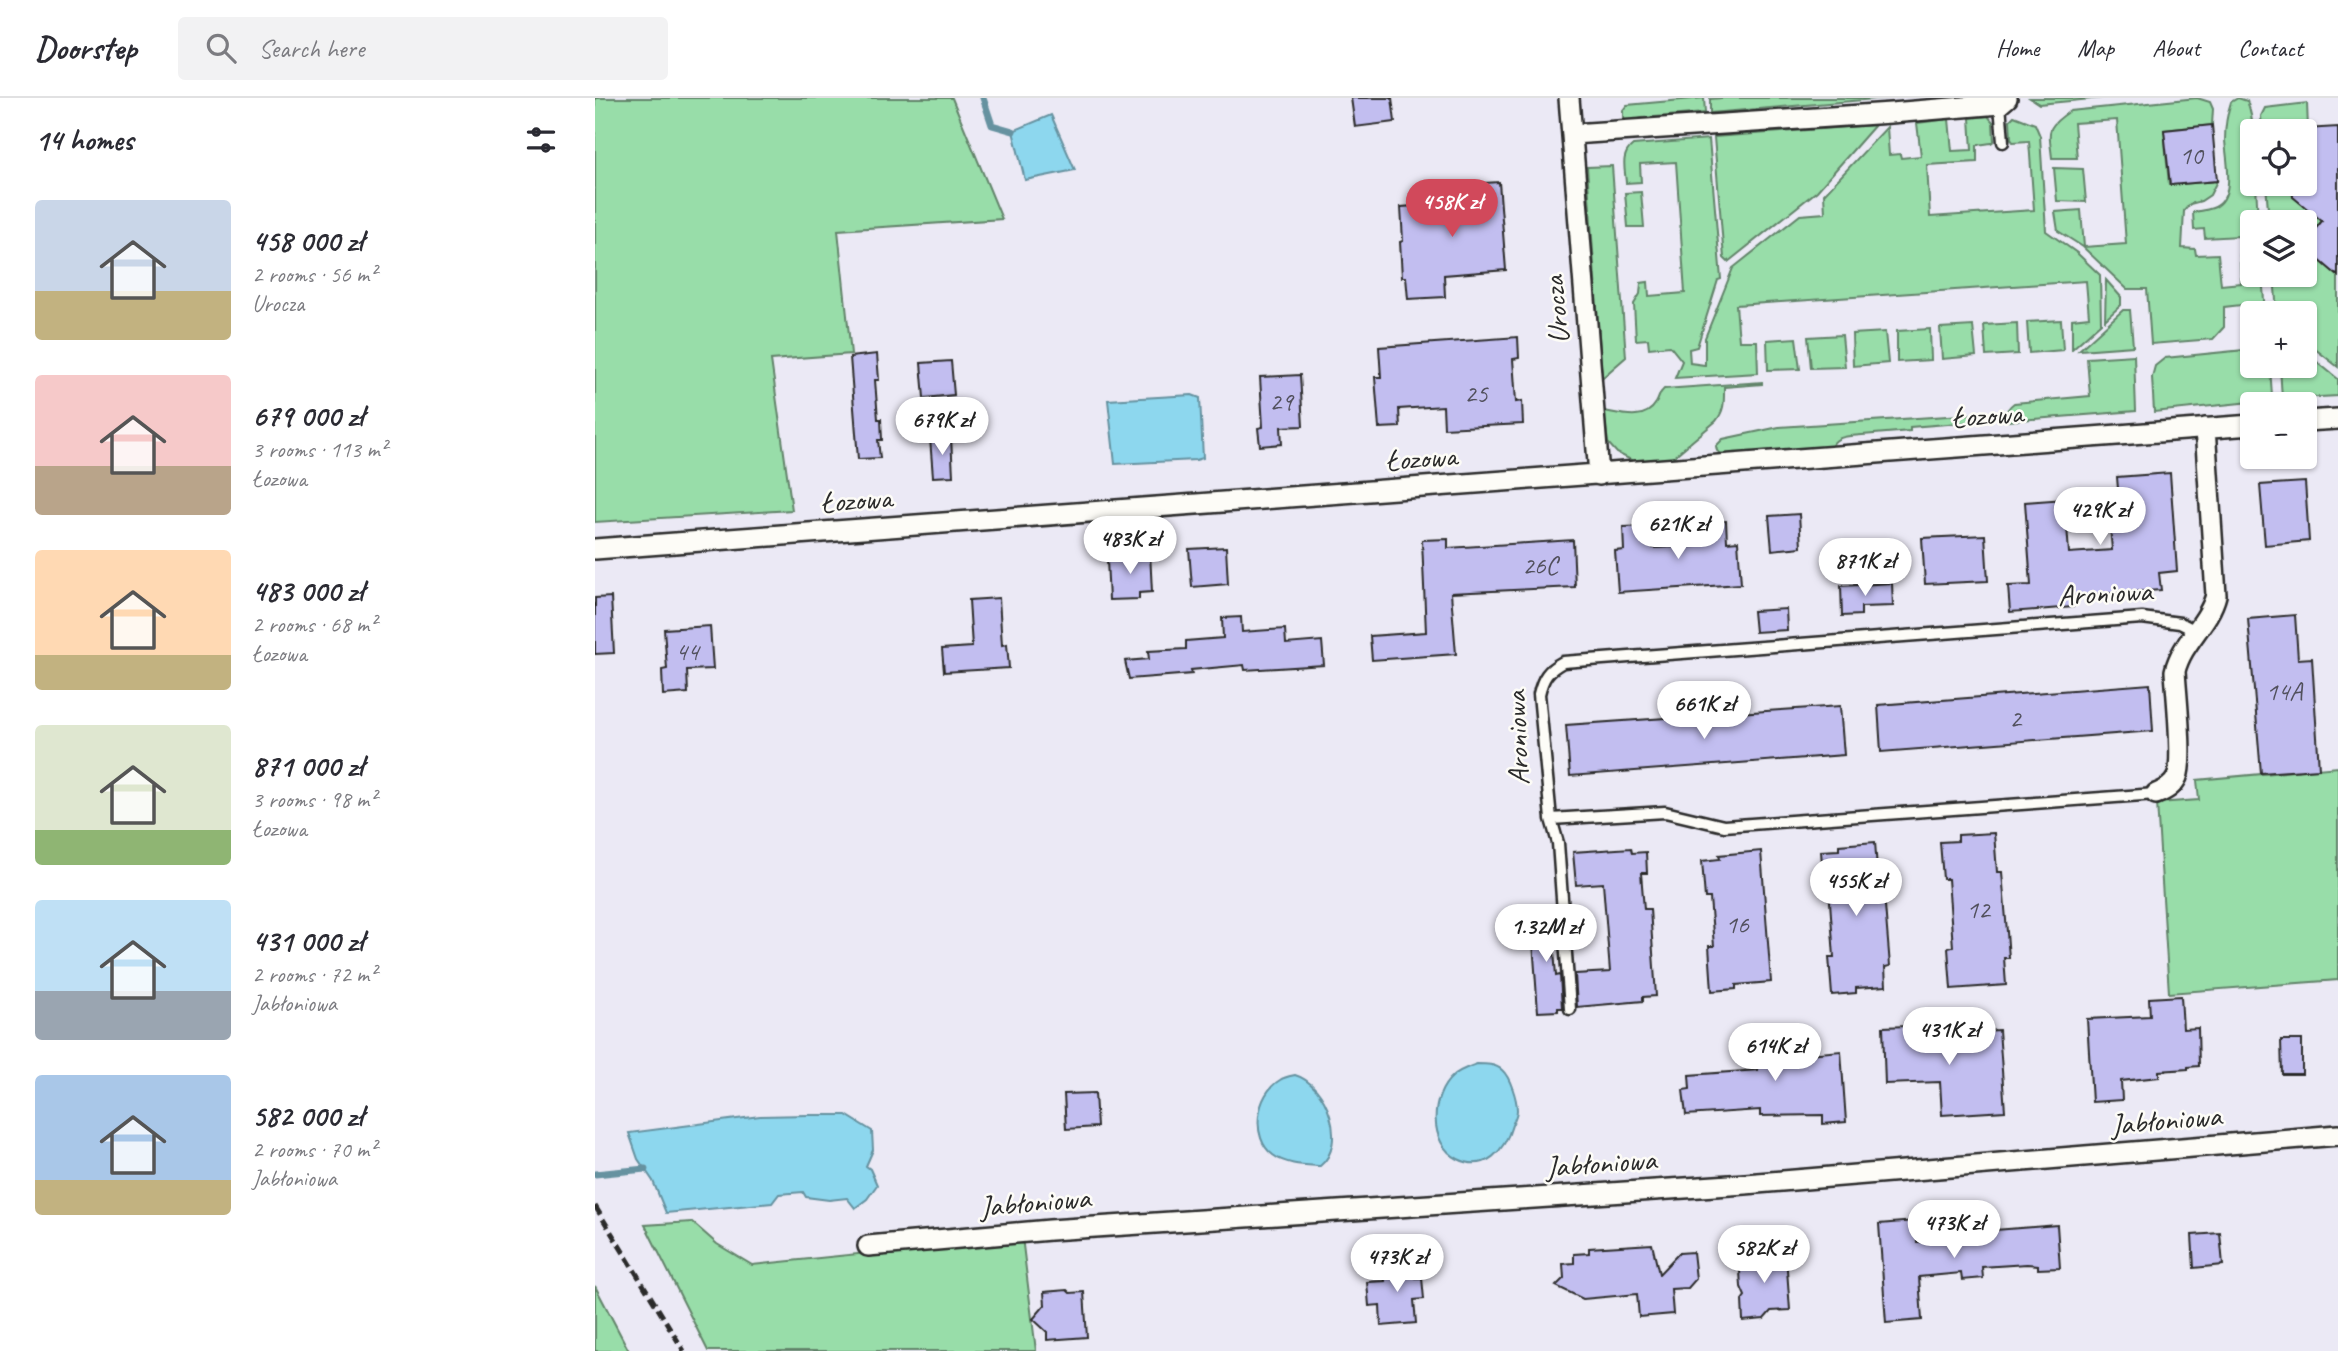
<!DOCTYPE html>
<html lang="en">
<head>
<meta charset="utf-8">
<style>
	body { margin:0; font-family:Caveat,sans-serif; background:#f2f2f3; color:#2b2b33; height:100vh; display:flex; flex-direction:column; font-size:26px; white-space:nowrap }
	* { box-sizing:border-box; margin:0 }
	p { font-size:23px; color:#7c7c81 }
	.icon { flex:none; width:38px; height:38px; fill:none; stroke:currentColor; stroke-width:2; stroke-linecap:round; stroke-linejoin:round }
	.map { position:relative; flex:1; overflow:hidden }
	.panel { display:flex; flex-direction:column; background:#fff; width:595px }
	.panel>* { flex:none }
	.tools { position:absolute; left:1645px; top:21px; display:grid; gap:14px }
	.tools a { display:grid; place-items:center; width:77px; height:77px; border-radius:7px; background:#fff; box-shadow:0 2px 5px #0004; font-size:35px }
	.price { position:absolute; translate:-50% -60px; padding:0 16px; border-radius:24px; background:#fff; color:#222; font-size:23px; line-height:46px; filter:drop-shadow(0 2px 4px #0008) }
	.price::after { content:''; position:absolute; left:50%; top:42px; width:21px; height:16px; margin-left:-10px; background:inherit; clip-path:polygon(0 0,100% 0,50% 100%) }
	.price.on { background:#d1495b; color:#fff }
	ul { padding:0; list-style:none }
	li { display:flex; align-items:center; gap:21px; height:175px; padding:0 35px }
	li span { display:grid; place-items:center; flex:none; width:196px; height:140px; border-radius:7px; color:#555 }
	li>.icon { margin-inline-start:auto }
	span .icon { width:84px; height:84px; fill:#fffc; stroke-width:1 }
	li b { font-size:30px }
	h2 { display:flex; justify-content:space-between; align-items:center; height:84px; padding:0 35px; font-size:30px }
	header { display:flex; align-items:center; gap:42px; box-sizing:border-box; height:98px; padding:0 35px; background:#fff; border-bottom:2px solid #e1e1e2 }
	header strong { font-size:33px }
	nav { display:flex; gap:38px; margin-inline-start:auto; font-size:24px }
	.search { width:490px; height:63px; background:#f2f2f3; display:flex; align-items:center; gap:18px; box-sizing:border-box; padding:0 24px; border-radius:7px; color:#7c7c81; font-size:26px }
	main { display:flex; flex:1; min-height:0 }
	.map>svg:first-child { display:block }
</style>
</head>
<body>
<header>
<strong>Doorstep</strong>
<div class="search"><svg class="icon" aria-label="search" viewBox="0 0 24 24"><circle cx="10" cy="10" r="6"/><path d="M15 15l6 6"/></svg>Search here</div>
<nav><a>Home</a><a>Map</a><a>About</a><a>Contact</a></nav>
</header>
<main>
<section class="panel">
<h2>14 homes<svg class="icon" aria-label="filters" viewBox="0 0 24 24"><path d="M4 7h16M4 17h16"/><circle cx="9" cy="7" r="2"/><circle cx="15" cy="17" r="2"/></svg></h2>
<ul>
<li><span style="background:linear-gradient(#c9d6e8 65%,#c2b280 0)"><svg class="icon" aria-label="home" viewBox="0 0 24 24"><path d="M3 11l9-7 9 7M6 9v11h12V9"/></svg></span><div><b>458 000 zł</b><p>2 rooms · 56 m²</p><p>Urocza</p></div></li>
<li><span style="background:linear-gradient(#f6c9c9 65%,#b9a48a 0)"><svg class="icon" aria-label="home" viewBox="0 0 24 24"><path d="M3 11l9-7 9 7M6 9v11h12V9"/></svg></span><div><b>679 000 zł</b><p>3 rooms · 113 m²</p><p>Łozowa</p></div></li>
<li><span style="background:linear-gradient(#ffd9b3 75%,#c2b280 0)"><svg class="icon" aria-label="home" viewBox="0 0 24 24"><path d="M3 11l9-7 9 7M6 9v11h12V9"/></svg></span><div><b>483 000 zł</b><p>2 rooms · 68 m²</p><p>Łozowa</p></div></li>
<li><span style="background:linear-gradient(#dfe7d0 75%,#8fb573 0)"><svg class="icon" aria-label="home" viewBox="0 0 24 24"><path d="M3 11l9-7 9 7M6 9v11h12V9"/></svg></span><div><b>871 000 zł</b><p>3 rooms · 98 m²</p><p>Łozowa</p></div></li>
<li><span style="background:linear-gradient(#bfe0f5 65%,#9aa5b1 0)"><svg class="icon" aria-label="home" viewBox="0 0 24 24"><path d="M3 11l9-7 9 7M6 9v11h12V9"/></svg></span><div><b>431 000 zł</b><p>2 rooms · 72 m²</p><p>Jabłoniowa</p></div></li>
<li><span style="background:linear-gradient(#a9c7e8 75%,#c2b280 0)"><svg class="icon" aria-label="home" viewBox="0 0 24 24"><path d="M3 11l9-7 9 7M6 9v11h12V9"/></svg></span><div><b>582 000 zł</b><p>2 rooms · 70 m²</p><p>Jabłoniowa</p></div></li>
</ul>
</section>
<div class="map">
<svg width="1743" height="1253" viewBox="0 0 1743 1253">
	<rect width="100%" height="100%" fill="#ebe9f5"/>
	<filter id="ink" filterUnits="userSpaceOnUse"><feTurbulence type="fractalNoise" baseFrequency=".0143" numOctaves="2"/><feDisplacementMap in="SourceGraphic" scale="14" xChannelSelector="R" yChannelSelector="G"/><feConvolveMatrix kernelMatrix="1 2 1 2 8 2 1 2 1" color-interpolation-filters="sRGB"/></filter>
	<g filter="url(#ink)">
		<path fill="#98dda9" stroke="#62846a" stroke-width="2" d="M0,0H357L407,121L243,132L256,256L176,262L197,412L0,424Z
			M1109,0L1110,15L1047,20L1028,25V12L1032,7Z
			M1127,0H1292L1115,15V1Z
			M1435,0H1507L1444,6Z
			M1602,0L1615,4L1618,11L1617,27L1569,32L1574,87L1622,83L1615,97L1606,103L1595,106L1589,113L1587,150L1600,151L1601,157L1623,156L1626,187L1646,185L1644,138L1610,140L1609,131L1599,132L1598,114C1605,113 1614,112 1620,109C1641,99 1631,61 1630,42C1630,30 1632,16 1636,4L1643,0L1652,3C1662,28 1657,60 1657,86H1661L1663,124H1657V177H1667L1670,215H1657V232H1649L1646,207L1629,209V229L1618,241L1556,246L1552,191H1532L1488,149L1463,133L1460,114L1486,112L1489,149L1531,146L1522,22L1479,25L1482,60H1457C1454,32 1450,30 1475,13Z
			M1712,5L1713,31L1667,33L1666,18L1670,10Z
			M1393,18L1398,24L1399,43L1396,45L1382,47V64L1332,67L1335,119L1439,112L1434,43L1418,44L1416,41L1415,22L1419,18L1440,26L1445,38L1451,133L1482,155L1505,177L1506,225L1477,251V221L1494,219L1491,183L1141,207L1144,243H1162L1163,275L1080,280L1087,263L1075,248L1054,250L1053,241L1041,242L1039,206L1045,196L1046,185L1053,184L1054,198L1090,195L1081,64L1045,66L1046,84L1031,85C1030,71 1025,57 1038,47L1114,41L1126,181L1123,182L1102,249L1094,251L1095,265L1110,267V240L1138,170L1205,117L1230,115L1229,96L1292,29L1294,57L1305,56L1306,60L1326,58L1322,25L1354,21L1357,53L1377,52L1375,20Z
			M1280,27L1222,93L1133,164L1129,160L1119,39Z
			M1017,68L1031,259L1007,280L992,69Z
			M1459,70L1488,71L1491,104L1462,103Z
			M1671,86H1697L1699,99L1727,123L1710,143V124H1674Z
			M1046,94L1049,129H1033L1030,95Z
			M1710,150L1743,176V269L1710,243V215H1682L1679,177H1710Z
			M1511,182L1526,199V207L1510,222Z
			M1528,212H1535L1538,248L1484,252Z
			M1466,222L1468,252L1434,255L1432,224Z
			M1422,225L1423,256L1391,258L1389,227Z
			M1378,228L1381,258L1347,261L1345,230Z
			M1335,231L1336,262L1302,264V233Z
			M1290,234L1293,265L1258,268L1257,236Z
			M1247,237L1250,269L1216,270L1213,239Z
			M1649,239H1657V268H1675L1677,298L1675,302L1559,314L1557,279L1560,268L1570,260L1649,252Z
			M1201,240L1205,271L1173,272L1172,242Z
			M1710,254L1743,281V298L1687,301L1685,268H1710Z
			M1539,257L1541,313L1412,323C1409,315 1412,310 1419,305L1495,298L1492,260Z
			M1167,284V286L1129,289C1129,303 1130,312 1121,323L1077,360L1038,363L1022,355L1013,345L1009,313C1026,316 1050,324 1061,305C1065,299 1063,296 1069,291Z
			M1383,316L1389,318L1390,323L1315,329V333L1255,338C1246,339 1240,341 1236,349L1128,357L1122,353L1121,348L1128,341L1184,329Z
			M1743,669V882L1574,895L1562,705L1604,702L1602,682Z
			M97,1124L122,1146L157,1167L427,1139L441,1253H113L50,1127Z
			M0,1188L34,1253H0Z"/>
		<path fill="#8dd7ee" stroke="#6692a0" stroke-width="2" d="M456,17L480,72L430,82L418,33Z
			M597,297L605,300L608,360L601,362L520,366L513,302Z
			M882,966C891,966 900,966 907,972C915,979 922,1001 922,1012C922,1017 919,1023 917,1027C910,1052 891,1075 863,1061C833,1046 835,998 858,978C864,972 874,969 882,966Z
			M700,977C732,986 753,1046 725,1068C710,1067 691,1067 678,1057C655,1040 661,996 685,982C689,979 695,978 700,977Z
			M213,1017H251L277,1033L278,1052L271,1068L275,1071L282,1087L272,1101L260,1110L252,1100L234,1102L211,1099L208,1094L184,1096L177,1105L71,1115L58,1083L43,1061L34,1035L165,1018Z"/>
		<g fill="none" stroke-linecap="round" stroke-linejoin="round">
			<path stroke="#6692a0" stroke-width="7" d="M388,0L397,27L418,33
				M0,1076L50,1071"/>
		</g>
		<path fill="#c2bef0" stroke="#2b2b2b" stroke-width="2" d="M756,0H797L800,24L760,29Z
			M1617,27L1622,83L1575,87L1569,32Z
			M1743,29V178L1710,150V143L1727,123L1698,99L1697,86H1710V31Z
			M904,84L911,172L849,177L850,199L813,201L811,179H807L805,144L808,143L806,109L860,105L859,87Z
			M923,239L924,260L918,261L921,304L927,303L928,326L849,330L848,308L804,311L805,329L784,330L780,279H786L784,249Z
			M282,256L284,282H280L283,321H286L287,342H283L285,360L263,361L255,259Z
			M356,263L359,297L329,300L326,265Z
			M705,277L708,328L686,329L687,346L665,348L663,330L668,329L665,279Z
			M356,339L358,378L338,379L335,340Z
			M1575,375L1582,473L1564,475L1566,492L1477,498L1478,509L1415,514L1413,488L1436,487L1430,404L1470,401L1474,455L1517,452L1512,392L1523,391L1522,379Z
			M1710,384L1714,443L1670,447L1665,387Z
			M1204,416L1206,449L1177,452L1174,418Z
			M1131,423L1132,444L1143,443L1146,486L1023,494L1020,453L1029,452L1028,429L1057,428L1058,450L1103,448L1101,424Z
			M1390,437L1393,483L1330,486L1327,440Z
			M853,441V450L978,442L980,489L856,495L861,556L777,562L775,538L831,534L827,442Z
			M631,449L633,486L597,489L594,451Z
			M555,454L557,494L544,495V501L514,502L512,462L530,461V455Z
			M1297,485L1298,508L1266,509V517L1247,518L1246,488Z
			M16,499L19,555L0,556V500Z
			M404,500L407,547L412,546L414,570L349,574L347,551L377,549L374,502Z
			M1191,511L1192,532L1160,534L1158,513Z
			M1700,517L1703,561L1717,560L1724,671L1666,675L1653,521Z
			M646,519L647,534L690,531L691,546L727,543L729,567L650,572L649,567L596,572L597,576L534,581L530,563L554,561L553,553L591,551V543L628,540L627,520Z
			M115,528L118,571L92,572L93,595L68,597L67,572L72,571L69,531Z
			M1555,586L1558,633L1286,654L1283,607Z
			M1245,608L1249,657L975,678L971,627Z
			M1399,735L1402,774H1407L1412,834L1414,860H1409L1411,887L1356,891L1353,850L1358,849L1353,781H1348L1345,744L1363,743V737Z
			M1280,744L1283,784L1288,783L1295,868L1290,869L1291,888L1261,890V895L1237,897L1234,859H1239L1234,790L1229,791L1226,753L1244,752V747Z
			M1036,750L1037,755L1051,754L1052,775H1046L1049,811H1055L1061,898L1048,899V903L982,909L980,876L1015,874L1008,785L981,787L978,754Z
			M1166,753L1176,884L1141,887V891L1117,893L1114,848H1119L1115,800H1110L1107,763L1125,761L1124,757Z
			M956,814L961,878L965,877L967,910H963V913L943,914L936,816Z
			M1586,898L1588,931L1603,930L1604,968L1593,969V971L1564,973V979L1526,983L1527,1002L1497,1004L1492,921L1555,918L1554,900Z
			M1199,928L1202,957L1246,953L1251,1024L1228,1026V1017L1165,1018V1012L1091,1017L1088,992L1095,991L1094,977L1163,972L1161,929Z
			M1312,928V938L1404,932L1410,1013L1347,1017L1345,984L1290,986L1288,929Z
			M1686,942H1707V976H1687Z
			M500,995L502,1029L471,1031L469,996Z
			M1320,1123L1322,1144L1364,1142L1363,1135L1462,1127L1465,1170L1443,1171V1167L1432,1166L1387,1169L1388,1180L1367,1182L1366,1175L1324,1179L1327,1222L1291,1225L1284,1126Z
			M1625,1135L1628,1167L1599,1170L1597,1137Z
			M1057,1146L1064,1176L1084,1155L1098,1154L1101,1181L1093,1190L1076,1191L1078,1216L1044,1219L1042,1196L988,1201L961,1188L969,1180L968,1166L979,1165V1156L994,1155V1150Z
			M818,1152L820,1180H827L829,1201L819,1202L821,1225L786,1228L785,1207L774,1208L772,1184L790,1183L788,1169L804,1168Z
			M1174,1154V1158H1191L1195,1212L1176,1213L1169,1221L1148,1223L1147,1202L1150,1198L1146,1189L1144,1157Z
			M472,1192L475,1195L489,1194L492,1239L452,1242V1234L438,1221L450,1207L449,1194Z"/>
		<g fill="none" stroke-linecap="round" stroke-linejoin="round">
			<g stroke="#2b2b2b" stroke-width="15">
				<path id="lane" d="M1405,6L1408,44
					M956,721L1070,714L1129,728L1561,696
					M975,911L963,745L956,721L944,596C948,579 953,572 968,564L1547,520L1585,525L1601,533"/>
			</g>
			<g stroke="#2b2b2b" stroke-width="24">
				<path id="street" d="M974,0L1004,377
					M977,36L1296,15L1405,6L1412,0
					M1710,323L1743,321
					M0,451L1657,327
					M1561,696C1571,692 1578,688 1582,679C1589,663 1581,594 1580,573C1587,544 1614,525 1621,497L1610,330
					M273,1148L455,1132L1150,1086L1743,1037"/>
			</g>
			<use href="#lane" stroke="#fdfcf7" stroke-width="10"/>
			<use href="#street" stroke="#fdfcf7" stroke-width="19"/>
			<path stroke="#2b2b2b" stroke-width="5" stroke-dasharray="10 5" stroke-linecap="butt" d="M0,1108L89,1253"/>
		</g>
	</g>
	<g text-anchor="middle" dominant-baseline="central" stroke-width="5" stroke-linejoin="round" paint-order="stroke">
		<g font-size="26" fill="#51505c">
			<text x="1596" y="57">10</text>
			<text x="881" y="295">25</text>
			<text x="686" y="303">29</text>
			<text x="945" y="467">26C</text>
			<text x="92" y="553">44</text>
			<text x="1689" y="593">14A</text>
			<text x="1420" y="620">2</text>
			<text x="1383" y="811">12</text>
			<text x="1142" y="826">16</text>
		</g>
		<g font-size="30" fill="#2b2b2b" stroke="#fdfcf7">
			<text transform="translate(961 212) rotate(-95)">Urocza</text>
			<text transform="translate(1392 317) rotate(-4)">Łozowa</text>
			<text transform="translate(826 360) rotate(-4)">Łozowa</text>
			<text transform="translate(261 402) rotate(-4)">Łozowa</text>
			<text transform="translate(1510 495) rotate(-3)">Aroniowa</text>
			<text transform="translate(922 640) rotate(-92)">Aroniowa</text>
			<text transform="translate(1571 1022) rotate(-5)">Jabłoniowa</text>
			<text transform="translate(1006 1065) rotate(-4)">Jabłoniowa</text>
			<text transform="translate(440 1104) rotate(-5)">Jabłoniowa</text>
		</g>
	</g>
</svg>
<div class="tools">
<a><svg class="icon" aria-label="locate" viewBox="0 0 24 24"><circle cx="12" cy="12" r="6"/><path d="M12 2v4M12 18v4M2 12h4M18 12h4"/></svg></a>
<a><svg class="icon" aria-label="layers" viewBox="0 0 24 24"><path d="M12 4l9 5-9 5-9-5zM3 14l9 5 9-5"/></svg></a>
<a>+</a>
<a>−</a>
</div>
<b class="price on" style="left:857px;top:141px">458K zł</b>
<b class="price" style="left:347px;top:359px">679K zł</b>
<b class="price" style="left:1505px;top:449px">429K zł</b>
<b class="price" style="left:1083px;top:463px">621K zł</b>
<b class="price" style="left:535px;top:478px">483K zł</b>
<b class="price" style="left:1270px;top:500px">871K zł</b>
<b class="price" style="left:1109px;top:643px">661K zł</b>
<b class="price" style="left:1261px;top:820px">455K zł</b>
<b class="price" style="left:951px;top:866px">1.32M zł</b>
<b class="price" style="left:1354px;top:969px">431K zł</b>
<b class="price" style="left:1180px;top:985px">614K zł</b>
<b class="price" style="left:1359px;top:1162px">473K zł</b>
<b class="price" style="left:1169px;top:1187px">582K zł</b>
<b class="price" style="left:802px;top:1196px">473K zł</b>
</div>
</main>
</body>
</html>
